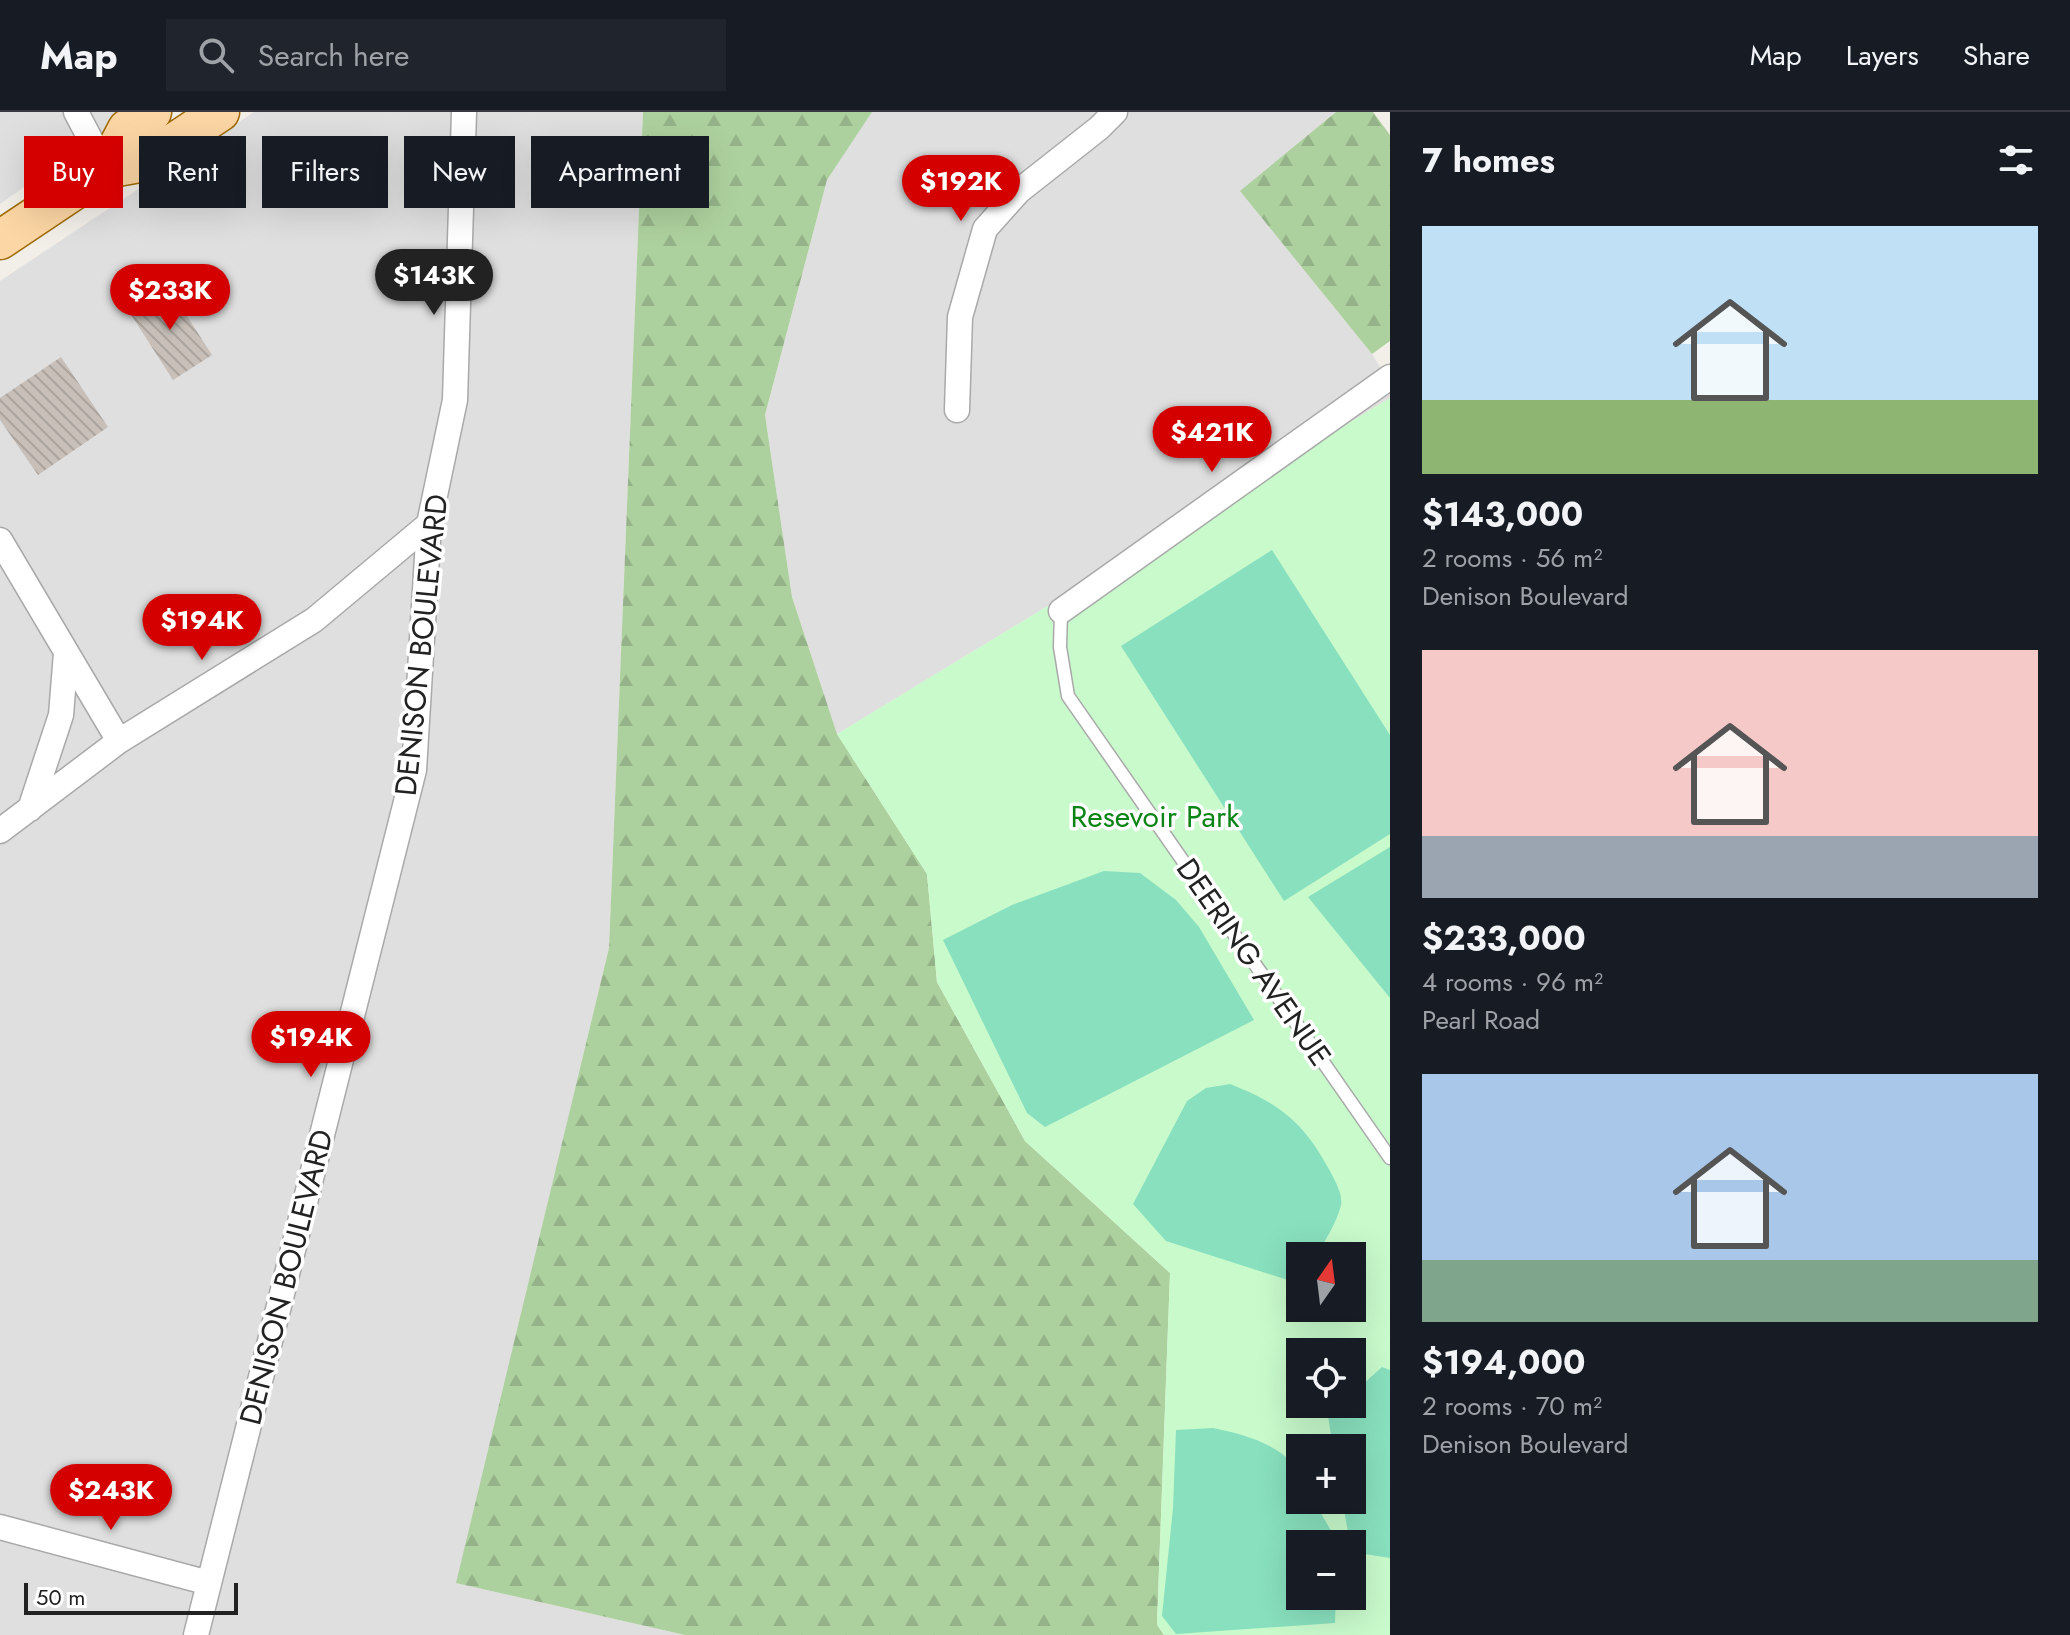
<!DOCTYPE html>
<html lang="en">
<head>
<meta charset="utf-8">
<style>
	body { margin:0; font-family:Jost,sans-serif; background:#20242c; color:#f1f3f6; height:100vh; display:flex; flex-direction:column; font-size:30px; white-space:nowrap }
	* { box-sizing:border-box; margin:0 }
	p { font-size:26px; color:#9ea1a6 }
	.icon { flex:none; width:44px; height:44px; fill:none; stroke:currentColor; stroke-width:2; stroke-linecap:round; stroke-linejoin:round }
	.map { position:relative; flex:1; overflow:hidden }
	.drawer { display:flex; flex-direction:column; background:#171b24; width:680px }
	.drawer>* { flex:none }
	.banner { position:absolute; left:24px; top:24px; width:760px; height:72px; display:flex; gap:16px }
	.needle { width:52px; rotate:14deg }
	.controls { position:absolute; left:1286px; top:1130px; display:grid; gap:16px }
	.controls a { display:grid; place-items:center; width:80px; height:80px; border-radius:0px; background:#171b24; box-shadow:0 8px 32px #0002; font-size:40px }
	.scale { position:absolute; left:24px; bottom:20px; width:214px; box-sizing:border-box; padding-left:8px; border:4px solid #222; border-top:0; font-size:22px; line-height:28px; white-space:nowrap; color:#222; -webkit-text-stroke:6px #fff; paint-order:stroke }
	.price { position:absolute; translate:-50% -68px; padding:0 18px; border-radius:28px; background:#d40000; color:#fff; font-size:26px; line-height:52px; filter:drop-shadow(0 2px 4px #0008) }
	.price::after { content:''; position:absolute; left:50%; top:48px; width:24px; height:18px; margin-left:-12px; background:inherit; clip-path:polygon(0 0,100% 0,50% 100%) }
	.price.on { background:#222; color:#fff }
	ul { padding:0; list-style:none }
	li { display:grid; align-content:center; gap:16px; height:424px; padding:0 32px }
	li span { display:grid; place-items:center; height:248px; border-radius:0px; color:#555 }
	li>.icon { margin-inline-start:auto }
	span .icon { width:144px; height:144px; fill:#fffc; stroke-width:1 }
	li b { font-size:34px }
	h2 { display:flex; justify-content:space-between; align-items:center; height:96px; padding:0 32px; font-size:34px }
	.tag { padding:0 28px; border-radius:0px; background:#171b24; box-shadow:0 8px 32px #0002; font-size:28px; line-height:72px }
	.tag.on { background:#d40000; color:#fff }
	header { display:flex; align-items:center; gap:48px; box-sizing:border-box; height:112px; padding:0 40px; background:#171b24; border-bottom:2px solid #363941 }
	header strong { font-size:38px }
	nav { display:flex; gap:44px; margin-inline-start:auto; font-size:28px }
	.search { width:560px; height:72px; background:#20242c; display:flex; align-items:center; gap:20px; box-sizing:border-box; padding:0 28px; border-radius:0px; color:#9ea1a6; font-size:30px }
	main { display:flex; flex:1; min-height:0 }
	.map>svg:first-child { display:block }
</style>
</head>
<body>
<header>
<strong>Map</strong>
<div class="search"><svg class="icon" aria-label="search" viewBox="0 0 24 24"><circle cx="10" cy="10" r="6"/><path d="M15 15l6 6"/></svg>Search here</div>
<nav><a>Map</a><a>Layers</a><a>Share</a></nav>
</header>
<main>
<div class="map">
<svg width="1390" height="1523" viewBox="0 0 1390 1523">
	<defs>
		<pattern id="forest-firs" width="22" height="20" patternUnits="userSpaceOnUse" patternTransform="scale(2)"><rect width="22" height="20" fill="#add19e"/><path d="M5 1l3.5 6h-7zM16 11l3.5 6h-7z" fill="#95b388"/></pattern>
		<pattern id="building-back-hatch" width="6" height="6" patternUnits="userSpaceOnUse" patternTransform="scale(2)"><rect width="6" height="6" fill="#c7bfb8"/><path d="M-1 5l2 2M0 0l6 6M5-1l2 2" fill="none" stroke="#aba49e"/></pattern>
	</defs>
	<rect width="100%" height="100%" fill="#f2efe9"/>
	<path fill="#e0dfdf" d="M0,0H131L0,92Z
		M254,0H643L609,836L457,1471L685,1523H0V169Z
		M872,0H1336L1241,80L1372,242L1390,271V286L837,622L792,485L765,303L827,68Z"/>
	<path fill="url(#forest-firs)" d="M643,0H872L827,68L765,303L792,485L837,622L927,762L937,870L1025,1029L1170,1161L1157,1512L1164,1523H685L456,1471L609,836Z
		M1336,0H1373L1390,23V229L1372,242L1240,79Z"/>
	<path fill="#c8facc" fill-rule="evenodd" d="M1390,286V1523H1164L1157,1513L1170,1161L1025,1029L937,870L927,762L837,622ZM1300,1144H1352V1196H1300ZM1300,1240H1352V1292H1300ZM1300,1336H1352V1388H1300ZM1300,1432H1352V1484H1300Z"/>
	<path fill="#88e0be" d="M1272,438L1390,623V722L1284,789L1121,534Z
		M1390,735V886L1308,785Z
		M1104,759L1140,761L1176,788L1199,815L1254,908L1045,1015L1027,1001L943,828L1012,793Z
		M1230,972C1281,992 1304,1011 1330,1059C1335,1069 1343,1082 1341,1093C1337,1110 1325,1128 1317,1144H1300V1172L1166,1129L1133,1092L1187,989L1206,976Z
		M1382,1255L1390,1258V1446L1352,1440L1342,1388H1352V1336H1333L1328,1304L1341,1292H1352V1282Z
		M1213,1316C1242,1322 1293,1334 1300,1369C1301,1375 1300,1382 1300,1388H1313L1339,1432H1300V1484H1336L1335,1511L1176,1522L1162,1504L1173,1396L1176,1318Z"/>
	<path fill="url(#building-back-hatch)" d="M167,173L212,243L173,268L128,198Z
		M61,245L108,315L38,363L0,308V286Z"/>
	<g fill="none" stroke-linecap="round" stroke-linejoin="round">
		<g stroke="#a9a9a9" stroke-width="15">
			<path id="lane" d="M1061,499L1060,535L1068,584L1390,1046"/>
		</g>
		<g stroke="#a9a9a9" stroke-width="27">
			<path id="street" d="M76,0L106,57
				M957,298L960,205L985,117L1019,79L1099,16L1115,0
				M0,428L119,629
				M1061,499L1390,265
				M30,697L61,603L66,541
				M0,719L119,629L314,508L429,412
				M0,1415L209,1471
				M196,1523L414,658L429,412L455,288L464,0"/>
		</g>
		<g stroke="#a06b00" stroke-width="41">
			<path id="primary" d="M106,57L127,17L152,0
				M0,128L106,57L145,50L220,0"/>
		</g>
		<use href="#lane" stroke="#fff" stroke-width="12"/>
		<use href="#street" stroke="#fff" stroke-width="24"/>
		<use href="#primary" stroke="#fcd6a4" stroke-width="38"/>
	</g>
	<g text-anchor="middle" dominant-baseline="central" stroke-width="7" stroke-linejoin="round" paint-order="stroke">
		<g font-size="30" fill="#222" stroke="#fff">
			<text transform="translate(421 533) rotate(-84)">DENISON BOULEVARD</text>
			<text transform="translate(1254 850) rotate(55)">DEERING AVENUE</text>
			<text transform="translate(286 1165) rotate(-76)">DENISON BOULEVARD</text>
		</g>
		<g font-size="30" fill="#0c8416" stroke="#fff">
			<text x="1155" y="704">Resevoir Park</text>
		</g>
	</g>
</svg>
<div class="controls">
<a><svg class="needle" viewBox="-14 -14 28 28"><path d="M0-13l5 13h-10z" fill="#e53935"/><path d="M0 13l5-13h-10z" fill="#9ea1a6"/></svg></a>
<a><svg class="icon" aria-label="locate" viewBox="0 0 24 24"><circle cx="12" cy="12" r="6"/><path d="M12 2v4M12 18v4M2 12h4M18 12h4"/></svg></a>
<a>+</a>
<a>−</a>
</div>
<div class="scale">50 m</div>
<b class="price" style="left:961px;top:111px">$192K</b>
<b class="price on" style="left:434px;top:205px">$143K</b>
<b class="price" style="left:170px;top:220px">$233K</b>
<b class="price" style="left:1212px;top:362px">$421K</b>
<b class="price" style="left:202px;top:550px">$194K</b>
<b class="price" style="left:311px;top:967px">$194K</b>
<b class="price" style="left:111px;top:1420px">$243K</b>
<div class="banner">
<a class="tag on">Buy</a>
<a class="tag">Rent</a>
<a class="tag">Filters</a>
<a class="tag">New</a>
<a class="tag">Apartment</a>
</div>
</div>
<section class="drawer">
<h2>7 homes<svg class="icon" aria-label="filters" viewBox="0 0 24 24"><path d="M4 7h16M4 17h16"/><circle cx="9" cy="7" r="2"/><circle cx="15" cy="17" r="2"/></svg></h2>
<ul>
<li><span style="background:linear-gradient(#bfe0f5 70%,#8fb573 0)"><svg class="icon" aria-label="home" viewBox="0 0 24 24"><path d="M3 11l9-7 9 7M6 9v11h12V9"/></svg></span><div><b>$143,000</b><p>2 rooms · 56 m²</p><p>Denison Boulevard</p></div></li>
<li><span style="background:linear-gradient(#f6c9c9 75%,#9aa5b1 0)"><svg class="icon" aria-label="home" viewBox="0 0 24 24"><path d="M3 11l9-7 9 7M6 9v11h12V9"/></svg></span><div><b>$233,000</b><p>4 rooms · 96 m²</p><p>Pearl Road</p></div></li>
<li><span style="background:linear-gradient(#a9c7e8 75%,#7fa58c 0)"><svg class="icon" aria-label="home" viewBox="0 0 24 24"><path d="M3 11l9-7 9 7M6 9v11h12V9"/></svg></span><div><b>$194,000</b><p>2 rooms · 70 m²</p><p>Denison Boulevard</p></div></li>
</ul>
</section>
</main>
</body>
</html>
